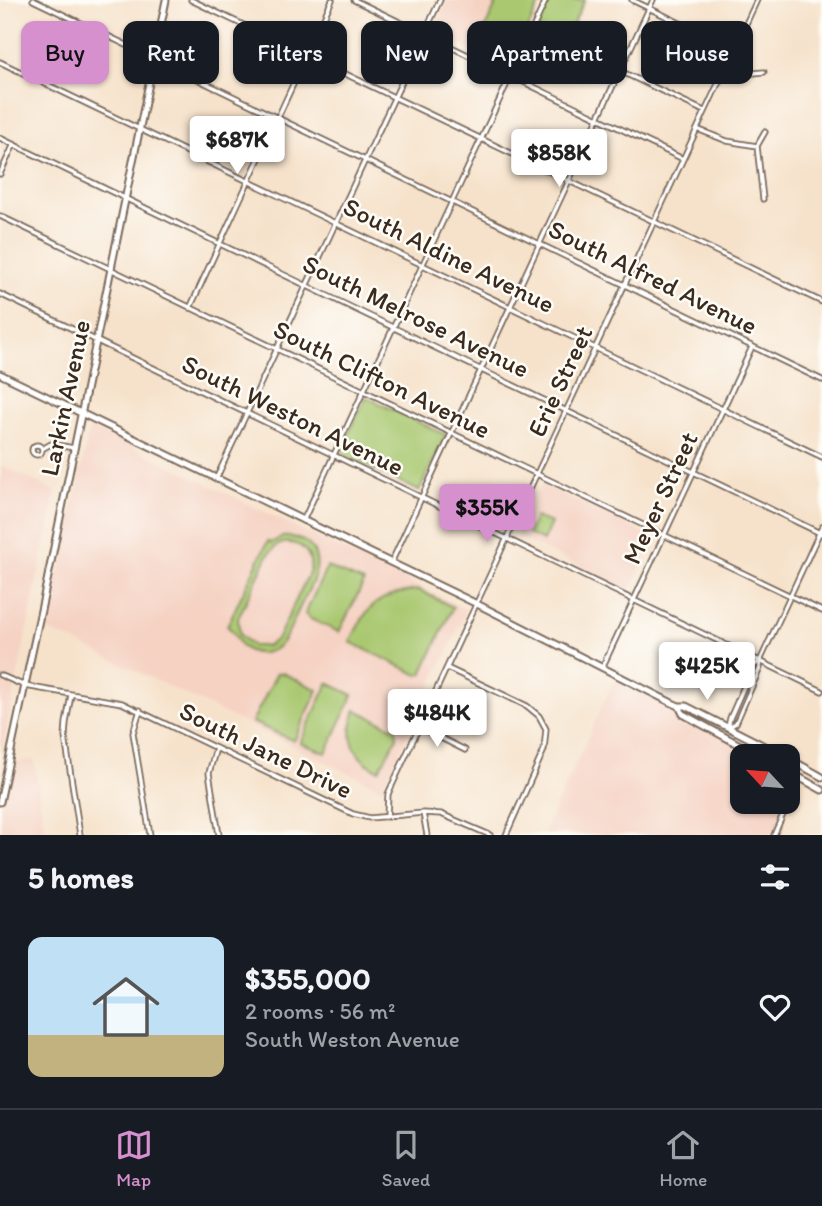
<!DOCTYPE html>
<html lang="en">
<head>
<meta charset="utf-8">
<style>
	body { margin:0; font-family:Itim,sans-serif; background:#20242c; color:#f1f3f6; height:100vh; display:flex; flex-direction:column; font-size:26px; white-space:nowrap }
	* { box-sizing:border-box; margin:0 }
	p { font-size:23px; color:#9ea1a6 }
	.icon { flex:none; width:38px; height:38px; fill:none; stroke:currentColor; stroke-width:2; stroke-linecap:round; stroke-linejoin:round }
	.map { position:relative; height:835px; overflow:hidden }
	.sheet { display:flex; flex-direction:column; background:#171b24; flex:1 }
	.sheet>* { flex:none }
	.guide { position:absolute; left:21px; top:21px; width:780px; height:63px; display:flex; gap:14px }
	.needle { width:46px; rotate:296deg }
	.buttons { position:absolute; left:730px; top:744px; display:grid; gap:14px }
	.buttons a { display:grid; place-items:center; width:70px; height:70px; border-radius:14px; background:#171b24; box-shadow:0 2px 5px #0004; font-size:35px }
	.price { position:absolute; translate:-50% -60px; padding:0 16px; border-radius:7px; background:#fff; color:#222; font-size:23px; line-height:46px; filter:drop-shadow(0 2px 4px #0008) }
	.price::after { content:''; position:absolute; left:50%; top:42px; width:21px; height:16px; margin-left:-10px; background:inherit; clip-path:polygon(0 0,100% 0,50% 100%) }
	.price.selected { background:#d690ce; color:#111 }
	ul { padding:0; list-style:none }
	li { display:flex; align-items:center; gap:21px; height:175px; padding:0 28px }
	li span { display:grid; place-items:center; flex:none; width:196px; height:140px; border-radius:14px; color:#555 }
	li>.icon { margin-inline-start:auto }
	span .icon { width:84px; height:84px; fill:#fffc; stroke-width:1 }
	li b { font-size:30px }
	h2 { display:flex; justify-content:space-between; align-items:center; height:84px; padding:0 28px; font-size:30px }
	.tag { padding:0 24px; border-radius:14px; background:#171b24; box-shadow:0 2px 5px #0004; font-size:24px; line-height:63px }
	.tag.selected { background:#d690ce; color:#111 }
	.menu { display:flex; justify-content:space-around; align-items:center; height:98px; border-top:2px solid #363941; background:#171b24; font-size:19px; color:#9ea1a6 }
	.menu a { display:grid; justify-items:center; gap:4px }
	.menu .selected { color:#d690ce }
	.map>svg:first-child { display:block }
</style>
</head>
<body>
<div class="map">
<svg width="822" height="835" viewBox="0 0 822 835">
	<rect width="100%" height="100%" fill="#fdfcf7"/>
	<filter id="ink" filterUnits="userSpaceOnUse"><feTurbulence type="fractalNoise" baseFrequency=".0143" numOctaves="2"/><feDisplacementMap in="SourceGraphic" scale="14" xChannelSelector="R" yChannelSelector="G"/><feConvolveMatrix kernelMatrix="1 2 1 2 8 2 1 2 1" color-interpolation-filters="sRGB"/></filter>
	<filter id="wash" filterUnits="userSpaceOnUse"><feTurbulence type="fractalNoise" baseFrequency=".00686" numOctaves="4" result="noise"/><feDisplacementMap in="SourceGraphic" scale="28" xChannelSelector="R" yChannelSelector="G"/><feGaussianBlur stdDeviation="1.57" result="paint"/><feColorMatrix in="noise" values="0 0 0 0 0 0 0 0 0 0 0 0 0 0 0 0 0 1.4 0 .05"/><feComposite in="paint" operator="in"/></filter>
	<g filter="url(#wash)">
		<rect width="100%" height="100%" fill="#f6e2cb"/>
		<path fill="#f5d2c2" d="M447,0H541L509,68L432,31Z
			M90,427L467,610L382,789L76,642L46,630Z
			M0,465L56,491L0,759Z
			M541,484L654,538L630,590L517,536Z
			M614,680L678,707L683,715L757,756H742V802H787L772,835H543Z
			M34,759L45,835H0V806L9,763Z"/>
		<path fill="#a9c86f" stroke="#727946" stroke-width="2" fill-rule="evenodd" d="M498,0H541L510,69L474,51Z
			M550,0H585L565,41L539,29L538,26Z
			M366,397L446,435L419,491L339,453Z
			M535,517L551,523L543,541L528,534Z
			M282,537C292,536 300,538 308,544C328,563 308,590 299,609C293,621 288,638 278,647C271,652 261,655 252,652C237,648 237,633 227,626L268,541L271,543ZM283,543C301,541 313,553 310,571L278,638L267,646H253L240,635L238,618L268,555L276,546Z
			M327,567L364,582L339,632L310,619L305,614Z
			M419,590L453,607L422,674L418,675L350,642C368,605 377,594 419,590Z
			M277,673H283L318,690L294,741L252,722Z
			M328,683L353,695L326,753L300,743Z
			M356,710L396,729L397,737L379,770C353,759 345,736 356,710Z"/>
	</g>
	<g filter="url(#ink)">
		<g fill="none" stroke-linecap="round" stroke-linejoin="round">
			<g stroke="#7c6a5b" stroke-width="7">
				<path id="minor" d="M33,0L822,380
					M191,0L822,302
					M354,0L683,159
					M632,0L734,49
					M532,29L704,111
					M0,62L822,457
					M722,76L764,72
					M697,129L727,141L757,146L763,199
					M0,138L822,534
					M757,146L765,132
					M0,174L14,144
					M0,216L822,611
					M0,294L822,691
					M190,308L332,0
					M32 450a5 5 0 1 1 10 0a5 5 0 1 1-10 0Z
					M42,449L51,444L74,448
					M216,479L440,0
					M303,521L546,0
					M391,563L653,0
					M603,666L752,347
					M447,668L527,706L539,716L546,729L544,750L506,835
					M0,675L25,686L122,703L353,814L370,818L423,813L441,814L490,835
					M71,695L66,723L65,737L80,835
					M140,710L133,733L150,835
					M419,727L465,750
					M728,727L730,718L753,666L760,661
					M729,727L736,723L760,668V661L822,527
					M216,748L209,773L219,835
					M423,813L427,835
					M387,817L388,794L757,0
					M774,835L799,778"/>
			</g>
			<g stroke="#7c6a5b" stroke-width="9">
				<path id="secondary" d="M0,374L477,604L670,702L679,706H686L784,756
					M679,706L683,714L760,756
					M788,758L822,777
					M788,771L822,790
					M0,802L43,601L166,0"/>
			</g>
			<use href="#minor" stroke="#fff" stroke-width="3.5"/>
			<use href="#secondary" stroke="#fff" stroke-width="5"/>
		</g>
	</g>
	<g text-anchor="middle" dominant-baseline="central" stroke-width="5" stroke-linejoin="round" paint-order="stroke">
		<g font-size="26" fill="#3b2a1e" stroke="#fdfcf7">
			<text transform="translate(449 255) rotate(26)">South Aldine Avenue</text>
			<text transform="translate(653 277) rotate(26)">South Alfred Avenue</text>
			<text transform="translate(416 316) rotate(26)">South Melrose Avenue</text>
			<text transform="translate(382 379) rotate(26)">South Clifton Avenue</text>
			<text transform="translate(560 381) rotate(-65)">Erie Street</text>
			<text transform="translate(65 398) rotate(-78)">Larkin Avenue</text>
			<text transform="translate(293 415) rotate(26)">South Weston Avenue</text>
			<text transform="translate(660 498) rotate(-65)">Meyer Street</text>
			<text transform="translate(266 750) rotate(26)">South Jane Drive</text>
		</g>
	</g>
</svg>
<div class="buttons">
<a><svg class="needle" viewBox="-14 -14 28 28"><path d="M0-13l5 13h-10z" fill="#e53935"/><path d="M0 13l5-13h-10z" fill="#9ea1a6"/></svg></a>
</div>
<b class="price" style="left:237px;top:176px">$687K</b>
<b class="price" style="left:559px;top:189px">$858K</b>
<b class="price selected" style="left:487px;top:544px">$355K</b>
<b class="price" style="left:707px;top:702px">$425K</b>
<b class="price" style="left:437px;top:749px">$484K</b>
<div class="guide">
<a class="tag selected">Buy</a>
<a class="tag">Rent</a>
<a class="tag">Filters</a>
<a class="tag">New</a>
<a class="tag">Apartment</a>
<a class="tag">House</a>
</div>
</div>
<section class="sheet">
<h2>5 homes<svg class="icon" aria-label="filters" viewBox="0 0 24 24"><path d="M4 7h16M4 17h16"/><circle cx="9" cy="7" r="2"/><circle cx="15" cy="17" r="2"/></svg></h2>
<ul>
<li><span style="background:linear-gradient(#bfe0f5 70%,#c2b280 0)"><svg class="icon" aria-label="home" viewBox="0 0 24 24"><path d="M3 11l9-7 9 7M6 9v11h12V9"/></svg></span><div><b>$355,000</b><p>2 rooms · 56 m²</p><p>South Weston Avenue</p></div><svg class="icon" aria-label="heart" viewBox="0 0 24 24"><path d="M12 20l-8-8c-3-5 5-10 8-4 3-6 11-1 8 4z"/></svg></li>
</ul>
</section>
<nav class="menu">
<a class="selected"><svg class="icon" aria-label="map" viewBox="0 0 24 24"><path d="M3 6l6-2 6 2 6-2v14l-6 2-6-2-6 2zM9 4v14M15 6v14"/></svg>Map</a>
<a><svg class="icon" aria-label="saved" viewBox="0 0 24 24"><path d="M7 4h10v16l-5-4-5 4z"/></svg>Saved</a>
<a><svg class="icon" aria-label="home" viewBox="0 0 24 24"><path d="M3 11l9-7 9 7M6 9v11h12V9"/></svg>Home</a>
</nav>
</body>
</html>
